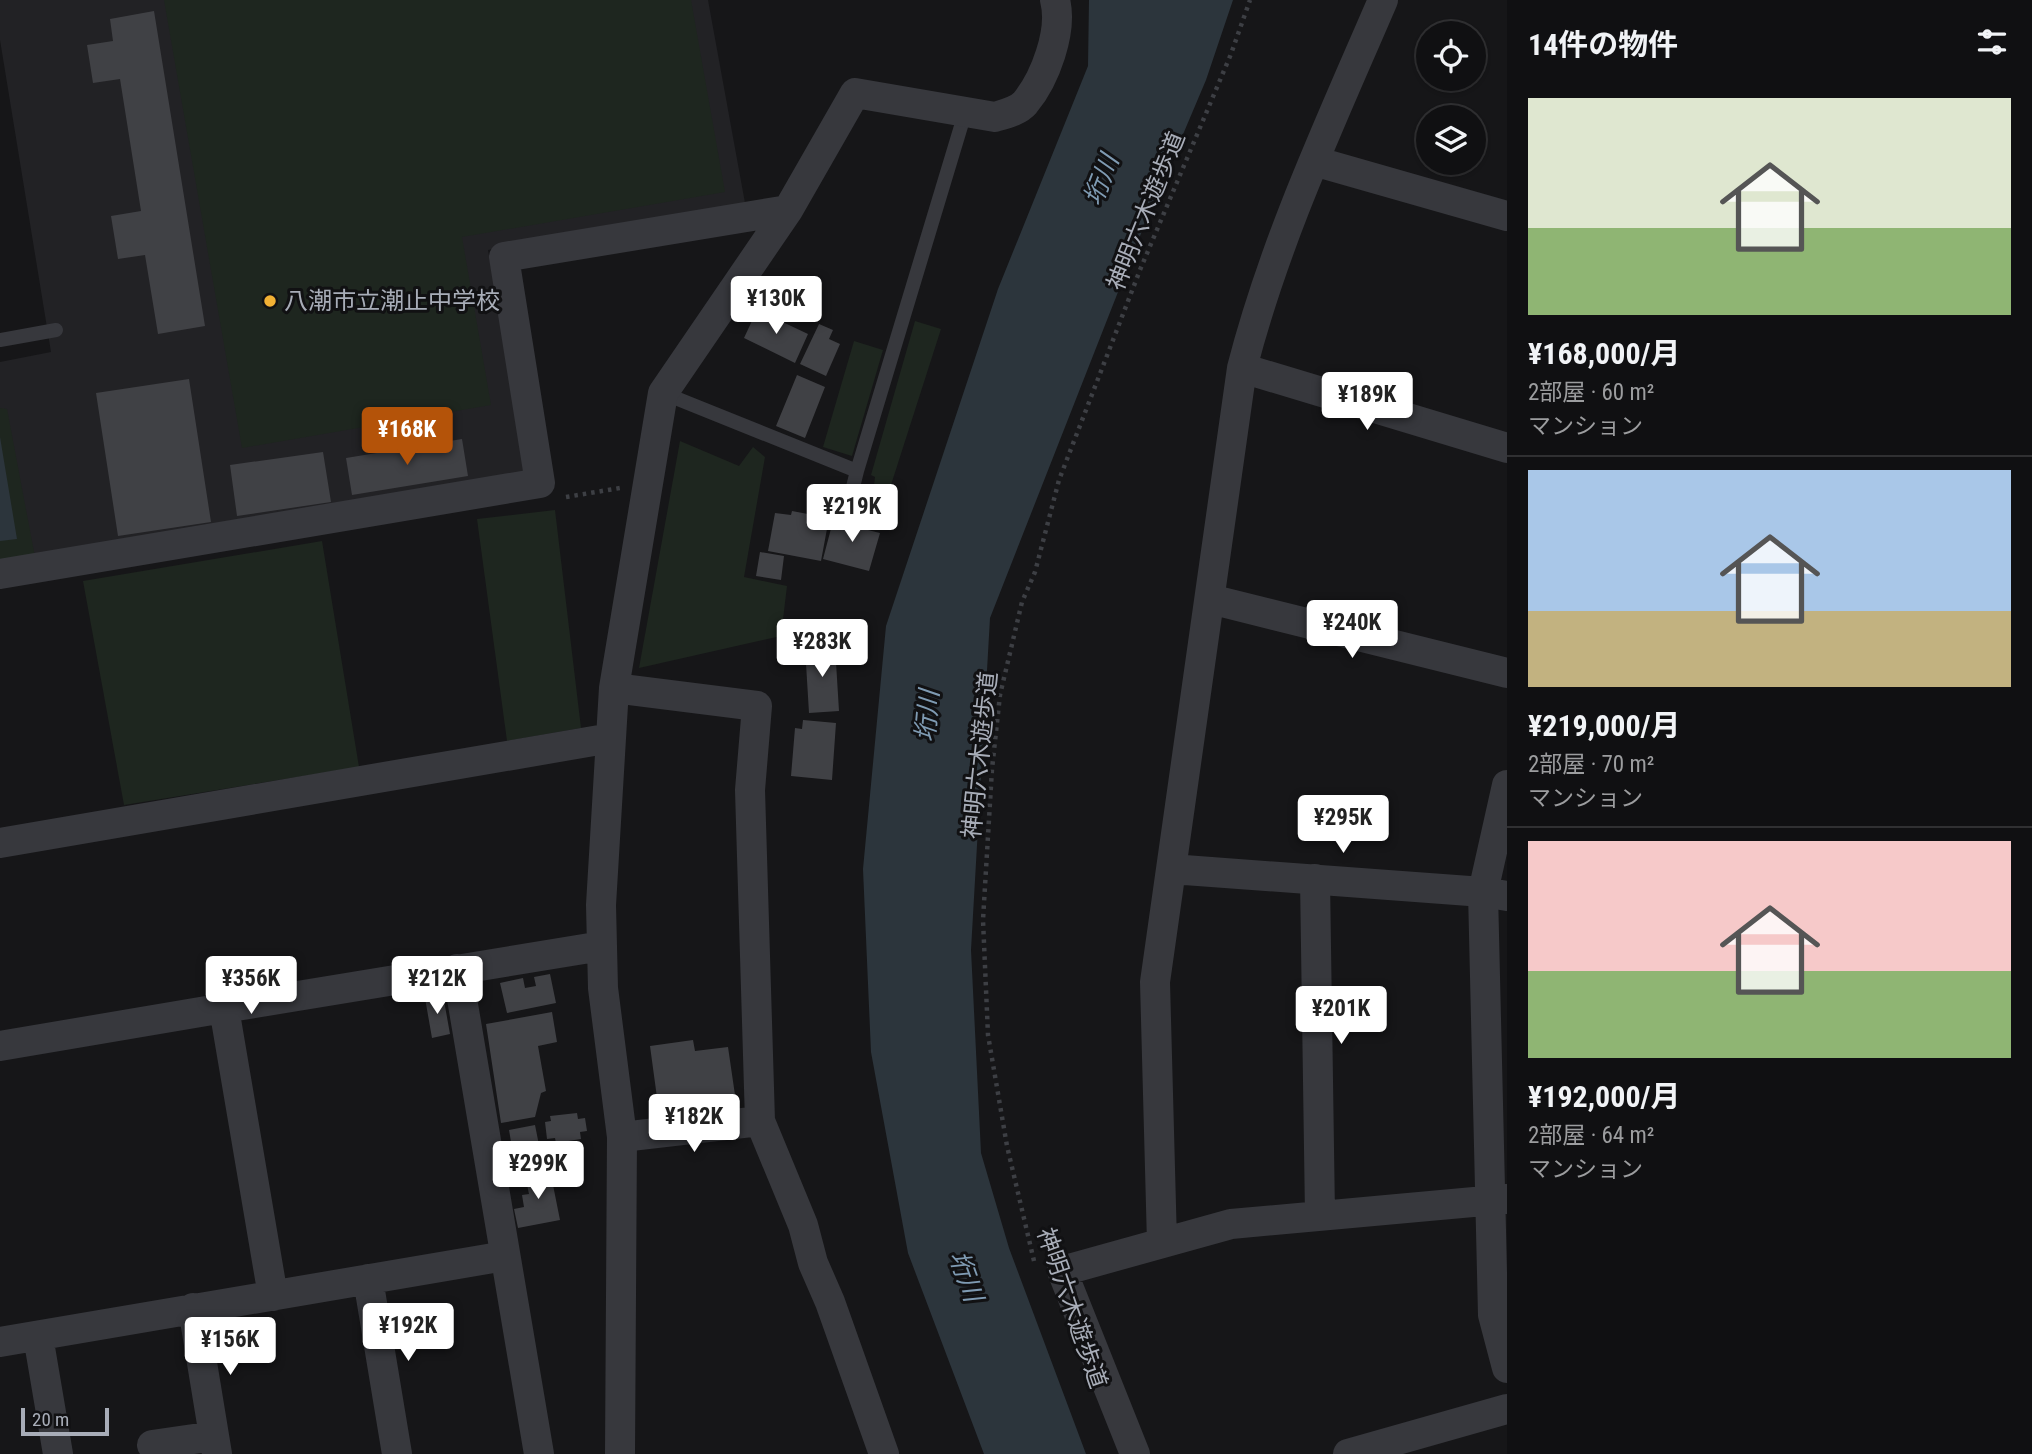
<!DOCTYPE html>
<html lang="ja">
<head>
<meta charset="utf-8">
<style>
	body { margin:0; font-family:"Roboto Condensed","Noto Sans JP",sans-serif; background:#19191b; color:#f1f3f6; height:100vh; display:flex; flex-direction:column; font-size:26px; white-space:nowrap }
	* { box-sizing:border-box; margin:0 }
	p { font-size:23px; color:#9c9d9f }
	.icon { flex:none; width:38px; height:38px; fill:none; stroke:currentColor; stroke-width:2; stroke-linecap:round; stroke-linejoin:round }
	.map { position:relative; flex:1; overflow:hidden }
	.details { display:flex; flex-direction:column; background:#101012; width:525px }
	.details>* { flex:none }
	.tools { position:absolute; left:1416px; top:21px; display:grid; gap:14px }
	.tools a { display:grid; place-items:center; width:70px; height:70px; border-radius:50%; background:#101012; box-shadow:0 2px 5px #0004,0 0 0 2px #303032; font-size:35px }
	.scale { position:absolute; left:21px; bottom:18px; width:88px; box-sizing:border-box; padding-left:7px; border:4px solid #a8adb8; border-top:0; font-size:19px; line-height:24px; white-space:nowrap; color:#a8adb8; -webkit-text-stroke:5px #111113; paint-order:stroke }
	.price { position:absolute; translate:-50% -60px; padding:0 16px; border-radius:7px; background:#fff; color:#222; font-size:23px; line-height:46px; filter:drop-shadow(0 2px 4px #0008) }
	.price::after { content:''; position:absolute; left:50%; top:42px; width:21px; height:16px; margin-left:-10px; background:inherit; clip-path:polygon(0 0,100% 0,50% 100%) }
	.price.selected { background:#b45309; color:#fff }
	ul { padding:0; list-style:none }
	li { display:grid; align-content:center; gap:14px; height:371px; padding:0 21px }
	li+li { border-top:2px solid #303032 }
	li span { display:grid; place-items:center; height:217px; border-radius:0px; color:#555 }
	li>.icon { margin-inline-start:auto }
	span .icon { width:126px; height:126px; fill:#fffc; stroke-width:1 }
	li b { font-size:30px }
	h2 { display:flex; justify-content:space-between; align-items:center; height:84px; padding:0 21px; font-size:30px }
	main { display:flex; flex:1; min-height:0 }
	.map>svg:first-child { display:block }
</style>
</head>
<body>
<main>
<div class="map">
<svg width="1507" height="1454" viewBox="0 0 1507 1454">
	<rect width="100%" height="100%" fill="#161618"/>
	<path fill="#222225" d="M0,0H708L745,203L488,250L526,471L0,565V362L51,352L0,40Z"/>
	<path fill="#1e261f" d="M164,0H691L725,192L462,237L491,405L242,448Z
		M915,321L941,329L882,513L871,510L875,477L871,475Z
		M854,341L883,350L852,456L823,447Z
		M0,408L7,409L35,557L0,564Z
		M680,441L739,466L753,447L765,457L744,577L787,586L781,636L639,668Z
		M555,510L581,728L507,741L477,519Z
		M322,541L359,767L124,805L83,581Z"/>
	<path fill="#2c353c" d="M1089,0H1233L1206,80L1140,236L990,618L971,950L981,1153L1009,1248L1086,1454H984L908,1253L871,1052L863,869L886,626L998,289L1088,66Z
		M0,437L17,539L0,541Z"/>
	<path fill="#404145" d="M154,11L205,326L158,334L145,255L118,259L111,216L141,211L120,79L93,83L87,45L113,41L110,19Z
		M757,310L808,334L795,363L744,338Z
		M819,324L833,330L829,339L840,344L826,376L800,364Z
		M797,375L825,387L805,438L776,426Z
		M189,379L211,522L118,536L96,393Z
		M462,439L468,476L352,495L346,458Z
		M323,452L331,502L237,516L230,465Z
		M792,511L829,518L821,561L768,551L775,513L791,515Z
		M845,518L869,524L868,530L880,533L869,571L823,559L833,521L843,523Z
		M760,552L784,556L781,580L756,576Z
		M835,646L839,711L809,713L805,647Z
		M803,720L836,723L832,780L791,776L795,728L802,729Z
		M550,974L556,1003L507,1013L500,983L523,978L525,988L536,986L534,977Z
		M443,995L450,1034L432,1038L425,998Z
		M552,1012L557,1042L538,1046L546,1091L541,1093L535,1117L501,1123L486,1024Z
		M693,1040L695,1051L728,1047L735,1095L658,1105L650,1046Z
		M577,1113L578,1119L585,1118L587,1131L580,1132L581,1139L556,1143L555,1138L547,1139L545,1122L551,1121L550,1116Z
		M535,1125L542,1160L515,1165L509,1130Z
		M550,1170L560,1220L518,1228L514,1209L524,1207L522,1195L529,1194L525,1175Z"/>
	<g fill="none" stroke-linecap="round" stroke-linejoin="round">
		<path stroke="#3d3f44" stroke-width="4.5" stroke-dasharray="3.5 5" stroke-linecap="butt" d="M566,497L620,488
			M1034,1261L1007,1146L988,1035L983,920L992,769L1000,695L1022,602L1035,572L1059,480L1140,270L1231,54L1250,0"/>
		<path stroke="#37383d" stroke-width="14" d="M0,340L56,330
			M663,393L857,471L965,113
			M853,487L857,471"/>
		<path stroke="#37383d" stroke-width="30" d="M1314,161L1507,216
			M1242,368L1507,448
			M0,574L540,483L504,257L788,210
			M1210,599L1507,673
			M614,688L757,706L750,790L760,1121L803,1225L813,1263L830,1302L884,1454
			M1507,785L1483,892L1493,1315L1507,1368
			M0,843L611,738
			M1171,869L1483,892L1507,896
			M1315,879L1320,1215
			M457,969L539,1454
			M224,1008L602,946
			M0,1046L224,1008L273,1296
			M622,1137L760,1121
			M1162,1243L1155,982L1242,368C1275,240 1331,121 1383,0
			M368,1279L397,1454
			M193,1308L217,1454
			M38,1336L58,1454
			M0,1342L505,1256
			M152,1445L214,1436
			M620,1454L622,1137L603,988L601,905L614,688L663,393L788,210L855,93L995,117C1005,114 1018,111 1025,103C1045,79 1063,31 1055,0
			M1135,1454L1062,1271L1231,1224L1507,1199
			M1348,1454L1507,1409"/>
	</g>
	<circle fill="#f2b134" stroke="#111113" stroke-width="2.5" cx="270" cy="301" r="7"/>
	<g text-anchor="middle" dominant-baseline="central" stroke-width="6" stroke-linejoin="round" paint-order="stroke">
		<g font-size="24" fill="#a8adb8" stroke="#111113">
			<text transform="translate(1146 211) rotate(-68)">神明六木遊歩道</text>
			<text transform="translate(980 755) rotate(-84)">神明六木遊歩道</text>
			<text transform="translate(1072 1308) rotate(71)">神明六木遊歩道</text>
		</g>
		<g font-size="24" fill="#a8adb8" stroke="#111113" text-anchor="start">
			<text x="284" y="301">八潮市立潮止中学校</text>
		</g>
		<g font-size="26" font-style="italic" fill="#7f9bb3" stroke="#111113">
			<text transform="translate(1101 180) rotate(-69)">垳川</text>
			<text transform="translate(927 716) rotate(-85)">垳川</text>
			<text transform="translate(966 1276) rotate(70)">垳川</text>
		</g>
	</g>
</svg>
<div class="tools">
<a><svg class="icon" aria-label="locate" viewBox="0 0 24 24"><circle cx="12" cy="12" r="6"/><path d="M12 2v4M12 18v4M2 12h4M18 12h4"/></svg></a>
<a><svg class="icon" aria-label="layers" viewBox="0 0 24 24"><path d="M12 4l9 5-9 5-9-5zM3 14l9 5 9-5"/></svg></a>
</div>
<div class="scale">20 m</div>
<b class="price" style="left:776px;top:336px">¥130K</b>
<b class="price" style="left:1367px;top:432px">¥189K</b>
<b class="price selected" style="left:407px;top:467px">¥168K</b>
<b class="price" style="left:852px;top:544px">¥219K</b>
<b class="price" style="left:1352px;top:660px">¥240K</b>
<b class="price" style="left:822px;top:679px">¥283K</b>
<b class="price" style="left:1343px;top:855px">¥295K</b>
<b class="price" style="left:251px;top:1016px">¥356K</b>
<b class="price" style="left:437px;top:1016px">¥212K</b>
<b class="price" style="left:1341px;top:1046px">¥201K</b>
<b class="price" style="left:694px;top:1154px">¥182K</b>
<b class="price" style="left:538px;top:1201px">¥299K</b>
<b class="price" style="left:408px;top:1363px">¥192K</b>
<b class="price" style="left:230px;top:1377px">¥156K</b>
</div>
<section class="details">
<h2>14件の物件<svg class="icon" aria-label="filters" viewBox="0 0 24 24"><path d="M4 7h16M4 17h16"/><circle cx="9" cy="7" r="2"/><circle cx="15" cy="17" r="2"/></svg></h2>
<ul>
<li><span style="background:linear-gradient(#dfe7d0 60%,#8fb573 0)"><svg class="icon" aria-label="home" viewBox="0 0 24 24"><path d="M3 11l9-7 9 7M6 9v11h12V9"/></svg></span><div><b>¥168,000/月</b><p>2部屋 · 60 m²</p><p>マンション</p></div></li>
<li><span style="background:linear-gradient(#a9c7e8 65%,#c2b280 0)"><svg class="icon" aria-label="home" viewBox="0 0 24 24"><path d="M3 11l9-7 9 7M6 9v11h12V9"/></svg></span><div><b>¥219,000/月</b><p>2部屋 · 70 m²</p><p>マンション</p></div></li>
<li><span style="background:linear-gradient(#f6c9c9 60%,#8fb573 0)"><svg class="icon" aria-label="home" viewBox="0 0 24 24"><path d="M3 11l9-7 9 7M6 9v11h12V9"/></svg></span><div><b>¥192,000/月</b><p>2部屋 · 64 m²</p><p>マンション</p></div></li>
</ul>
</section>
</main>
</body>
</html>
